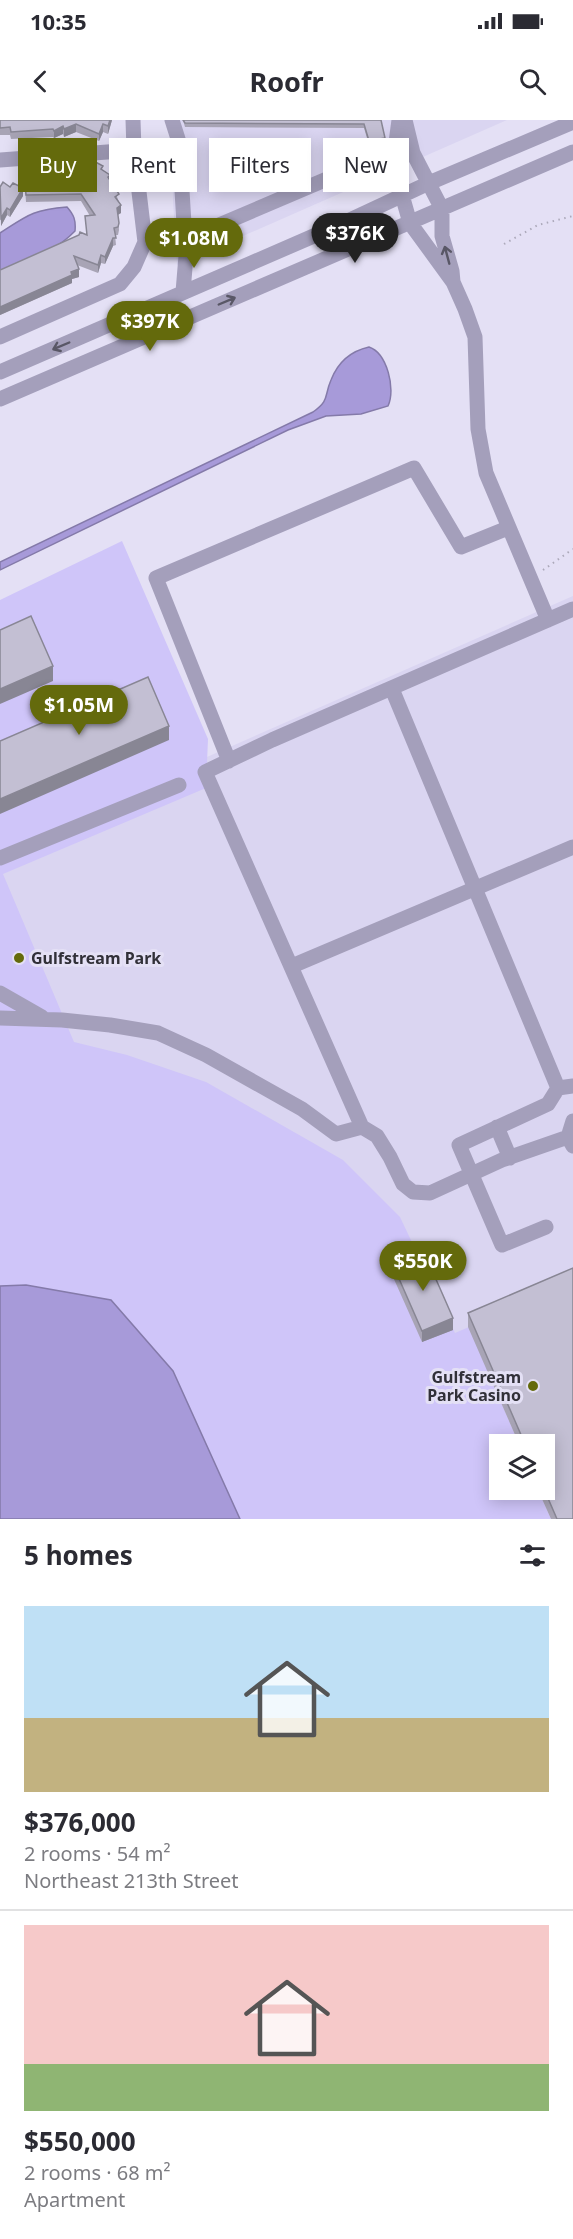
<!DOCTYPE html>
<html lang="en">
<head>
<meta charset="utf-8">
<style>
	body { margin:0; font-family:"Noto Sans",sans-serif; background:#f7f7f7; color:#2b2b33; height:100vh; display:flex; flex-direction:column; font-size:22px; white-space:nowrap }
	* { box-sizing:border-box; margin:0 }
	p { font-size:20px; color:#7c7c81 }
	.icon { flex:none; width:33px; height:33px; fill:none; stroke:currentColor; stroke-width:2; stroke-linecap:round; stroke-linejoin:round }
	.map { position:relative; height:1399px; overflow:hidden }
	.panel { display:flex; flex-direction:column; background:#fff; flex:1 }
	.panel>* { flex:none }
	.banner { position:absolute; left:18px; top:18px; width:537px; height:54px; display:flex; gap:12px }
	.buttons { position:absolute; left:489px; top:1314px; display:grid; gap:12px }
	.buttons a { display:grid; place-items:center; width:66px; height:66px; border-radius:0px; background:#fff; box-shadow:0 3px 15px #0003; font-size:30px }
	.price { position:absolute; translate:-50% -51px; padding:0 14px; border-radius:21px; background:#646a0c; color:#fff; font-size:20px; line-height:39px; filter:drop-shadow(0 2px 3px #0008) }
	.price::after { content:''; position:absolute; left:50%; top:36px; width:18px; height:14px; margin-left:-9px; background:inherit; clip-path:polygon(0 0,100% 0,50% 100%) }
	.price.active { background:#222; color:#fff }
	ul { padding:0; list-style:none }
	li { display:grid; align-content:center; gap:12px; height:318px; padding:0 24px }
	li+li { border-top:2px solid #e1e1e2 }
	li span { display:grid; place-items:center; height:186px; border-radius:0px; color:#555 }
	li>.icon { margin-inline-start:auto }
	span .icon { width:108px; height:108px; fill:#fffc; stroke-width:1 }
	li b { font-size:26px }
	h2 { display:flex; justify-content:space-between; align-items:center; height:72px; padding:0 24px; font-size:26px }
	.pill { padding:0 21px; border-radius:0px; background:#fff; box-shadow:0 3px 15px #0003; font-size:21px; line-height:54px }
	.pill.active { background:#646a0c; color:#fff }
	.status { display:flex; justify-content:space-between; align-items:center; height:42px; padding:0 30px; background:#fff; direction:ltr }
	.status svg { height:16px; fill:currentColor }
	header { display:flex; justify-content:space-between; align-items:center; height:78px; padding:0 24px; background:#fff; font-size:27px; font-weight:700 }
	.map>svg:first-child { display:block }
</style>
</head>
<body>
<div class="status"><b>10:35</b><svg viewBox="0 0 49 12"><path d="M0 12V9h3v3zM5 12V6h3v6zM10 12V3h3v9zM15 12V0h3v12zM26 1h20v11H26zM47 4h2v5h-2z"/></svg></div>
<header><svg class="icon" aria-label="back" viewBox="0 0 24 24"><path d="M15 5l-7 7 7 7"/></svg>Roofr<svg class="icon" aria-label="search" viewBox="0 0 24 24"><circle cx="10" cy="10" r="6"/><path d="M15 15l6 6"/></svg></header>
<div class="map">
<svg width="573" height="1399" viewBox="0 0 573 1399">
	<rect width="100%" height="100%" fill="#e4e0f5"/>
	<path fill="#dad5f1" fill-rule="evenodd" d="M172,0H507L177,145L173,81Z
		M573,476V1399H0V728ZM500,1324H544V1370H500Z"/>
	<path fill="#cfc5f9" d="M122,421L208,619L206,668L3,754L74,922L127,935L206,962L343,1040L400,1097L455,1213L469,1207L519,1324H500V1370H538L551,1399H0V480Z"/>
	<path fill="#a79ad9" stroke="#847aa9" stroke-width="1.5" d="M67,87C74,95 76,100 75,111C55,132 26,142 0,154V113C28,95 32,90 67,87Z
		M369,227C387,233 396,269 388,286L361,294L326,296L288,310L0,450V442L313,292C330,280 324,276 331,260C338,242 351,231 369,227Z
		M26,1165L111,1180L173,1251L240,1399H0V1166Z"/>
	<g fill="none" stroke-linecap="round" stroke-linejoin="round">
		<path stroke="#aca9ba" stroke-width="2" stroke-dasharray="1.5 4.5" stroke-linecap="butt" d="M504,124L538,105L573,96
			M543,450L573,429"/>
		<path stroke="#a49fbb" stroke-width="15" d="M172,0L179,22L186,136L183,172
			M399,0L395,30L402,75L410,103L453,162L452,151L442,116V89L413,33L405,0
			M0,40L134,30
			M184,120L395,30
			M453,162L465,189L475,217L478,309L486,353L548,500
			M0,217L120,164L134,147L145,122L134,30L133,0
			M0,252L339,105L429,63L573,2
			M0,279L573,32
			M392,569L558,968L573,966
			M229,641L156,458L414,348L461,427L508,408
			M0,738L179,665
			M292,846L573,727
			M0,873L42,897
			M0,898L62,900L110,905L158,913L206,935L302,989L336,1014L362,1007
			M497,1007L510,1038
			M568,1017L502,1040L430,1073L413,1072L403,1064L390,1037L377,1016L362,1007L205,652L272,620L573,489
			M573,1026L568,1017L573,1001
			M546,1107L502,1125L459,1025L548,984L558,968"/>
	</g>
	<path fill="#a8a4b5" d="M0,0H112L108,14L103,12L99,21L76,12L64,17L63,14L54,18L53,17L11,19L10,15H0Z
		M183,0H381L385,22L369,25L364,8L185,7Z
		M47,44L64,47L103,51L110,59L119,82L121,93L118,95L119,110L118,115H115L116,125L113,126L105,144L101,143L98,153L77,145L79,157L72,159V163L0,195V150L87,114L85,96H90L81,81L26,82L24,49Z
		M0,67L23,76L10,97L7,95L1,106Z
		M393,1145L453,1210L422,1222L393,1157Z
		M573,1148V1399H551L538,1370H544V1324H519L468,1207V1193Z"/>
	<path fill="#888694" d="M110,0H112L108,14V6Z
		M76,4V12L64,17V9Z
		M103,4V12L99,21V14Z
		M63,6V14L54,18V11Z
		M23,68V76L10,97V90Z
		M121,85V93L117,95V88Z
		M7,88V95L1,106V98Z
		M113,118V126L105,144V137Z
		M101,135V143L98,153V145Z
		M79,149V157L72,159V163L0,195V187Z
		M53,546V561L0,584V569Z
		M169,606V620L0,694V679Z
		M453,1198V1210L422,1222V1211Z"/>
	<path fill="#c3bfd3" stroke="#888694" stroke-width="1.5" d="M0,0H110L108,6L103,4L99,14L76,4L64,9L63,6L54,11L53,9L11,12L10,7L0,8Z
		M183,0H381L385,18L369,21L364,4L185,3Z
		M90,39L103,46L101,49L110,55L108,57L119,74L115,77L121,85L117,88L119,103L118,107L114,108L116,118H113L105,137L101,135L98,145L74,136L79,149L71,152L72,155L0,187V150L79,115L80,112L87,115L85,96L95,95L81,74L26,75L24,49L28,48V43L47,42V44L64,42V47L86,46Z
		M3,62L10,67L13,63L23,68L10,90L7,88L1,98L0,67Z
		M31,496L53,546L0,569V510Z
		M148,557L169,606L0,679V621Z
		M424,1132L453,1198L422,1211L393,1145Z
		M573,1148V1399H557L544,1369V1324H525L468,1193Z"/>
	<defs><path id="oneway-shaft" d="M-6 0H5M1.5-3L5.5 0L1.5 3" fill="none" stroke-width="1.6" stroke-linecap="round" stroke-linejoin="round" transform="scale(1.5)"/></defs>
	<g stroke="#595766">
		<use href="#oneway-shaft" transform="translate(447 135) rotate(-105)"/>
		<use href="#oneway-shaft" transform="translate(227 181) rotate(-23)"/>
		<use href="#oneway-shaft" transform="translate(61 226) rotate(157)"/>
	</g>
	<g fill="#646a0c" stroke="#e4e0f5" stroke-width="2">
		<circle cx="19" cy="838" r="6"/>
		<circle cx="533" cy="1266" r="6"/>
	</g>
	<g text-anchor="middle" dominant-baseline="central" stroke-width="6" stroke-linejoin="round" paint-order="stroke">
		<g font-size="16" font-weight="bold" fill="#313038" stroke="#e4e0f5" text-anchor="start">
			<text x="31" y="838">Gulfstream Park</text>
			<text x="521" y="1257" text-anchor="end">Gulfstream<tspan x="521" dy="18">Park Casino</tspan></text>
		</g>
	</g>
</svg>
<div class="buttons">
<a><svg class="icon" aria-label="layers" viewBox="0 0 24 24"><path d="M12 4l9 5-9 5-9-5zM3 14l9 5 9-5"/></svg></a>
</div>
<b class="price active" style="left:355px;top:144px">$376K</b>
<b class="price" style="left:194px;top:149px">$1.08M</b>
<b class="price" style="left:150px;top:232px">$397K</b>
<b class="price" style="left:79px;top:616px">$1.05M</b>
<b class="price" style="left:423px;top:1172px">$550K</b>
<div class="banner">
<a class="pill active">Buy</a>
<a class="pill">Rent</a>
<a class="pill">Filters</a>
<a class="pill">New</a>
</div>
</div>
<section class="panel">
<h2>5 homes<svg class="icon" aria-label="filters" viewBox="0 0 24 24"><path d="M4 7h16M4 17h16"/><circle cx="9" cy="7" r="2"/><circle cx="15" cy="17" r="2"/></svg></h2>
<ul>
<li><span style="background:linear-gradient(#bfe0f5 60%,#c2b280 0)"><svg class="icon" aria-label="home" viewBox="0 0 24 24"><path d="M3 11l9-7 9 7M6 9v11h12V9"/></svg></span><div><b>$376,000</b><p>2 rooms · 54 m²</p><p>Northeast 213th Street</p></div></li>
<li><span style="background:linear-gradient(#f6c9c9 75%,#8fb573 0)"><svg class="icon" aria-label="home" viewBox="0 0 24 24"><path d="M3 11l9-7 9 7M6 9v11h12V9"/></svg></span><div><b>$550,000</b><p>2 rooms · 68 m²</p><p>Apartment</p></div></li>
</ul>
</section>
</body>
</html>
